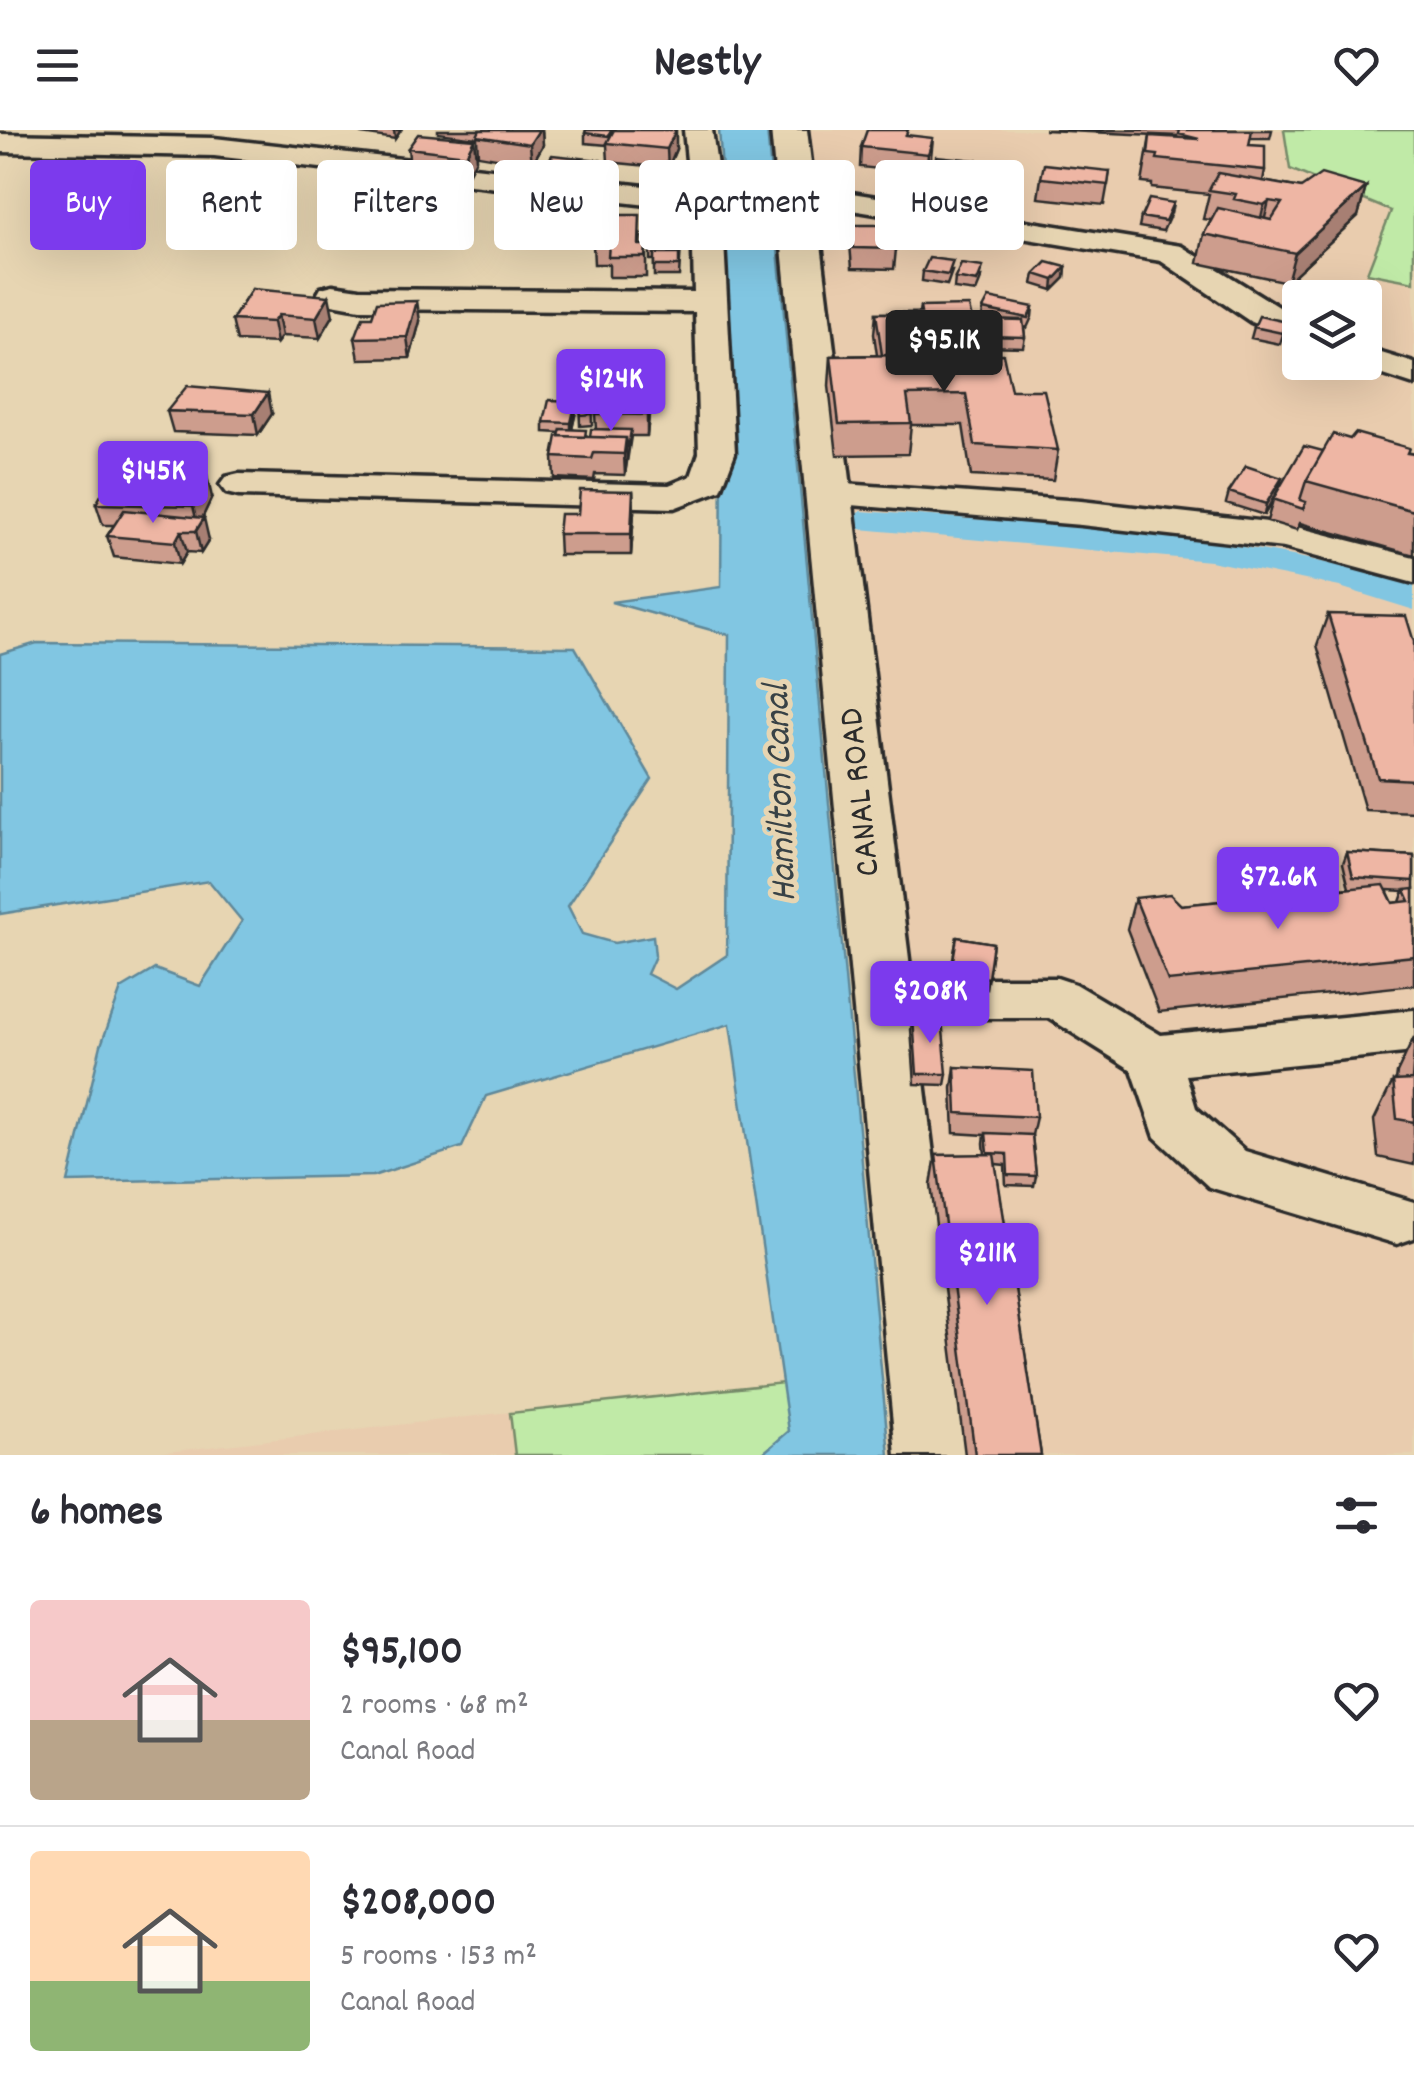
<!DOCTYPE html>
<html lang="en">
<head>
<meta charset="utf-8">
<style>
	body { margin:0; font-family:Dekko,sans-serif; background:#f7f7f7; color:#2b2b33; height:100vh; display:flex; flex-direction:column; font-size:38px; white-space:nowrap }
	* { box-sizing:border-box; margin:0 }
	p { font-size:32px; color:#7c7c81 }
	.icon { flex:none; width:55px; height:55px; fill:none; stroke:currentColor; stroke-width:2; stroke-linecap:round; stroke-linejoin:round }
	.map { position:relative; height:1325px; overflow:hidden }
	.drawer { display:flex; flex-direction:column; background:#fff; flex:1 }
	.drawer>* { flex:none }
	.banner { position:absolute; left:30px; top:30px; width:1355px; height:90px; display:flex; gap:20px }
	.controls { position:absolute; left:1282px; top:150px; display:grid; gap:20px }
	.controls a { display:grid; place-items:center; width:100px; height:100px; border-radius:10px; background:#fff; box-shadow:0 10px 40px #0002; font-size:50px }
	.price { position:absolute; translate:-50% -85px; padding:0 22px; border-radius:10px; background:#7c3aed; color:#fff; font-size:32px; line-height:65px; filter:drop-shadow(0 2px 5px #0008) }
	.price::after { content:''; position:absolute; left:50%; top:60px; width:30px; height:22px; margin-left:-15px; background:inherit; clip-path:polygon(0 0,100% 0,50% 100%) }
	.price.on { background:#222; color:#fff }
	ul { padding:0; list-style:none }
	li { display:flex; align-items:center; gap:30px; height:250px; padding:0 30px }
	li+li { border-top:2px solid #e1e1e2 }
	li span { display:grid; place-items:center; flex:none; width:280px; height:200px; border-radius:10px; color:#555 }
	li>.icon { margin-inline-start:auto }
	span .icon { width:120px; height:120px; fill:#fffc; stroke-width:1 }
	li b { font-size:42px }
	h2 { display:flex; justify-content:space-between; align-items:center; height:120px; padding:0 30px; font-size:42px }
	.pill { padding:0 35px; border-radius:10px; background:#fff; box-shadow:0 10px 40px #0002; font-size:35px; line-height:90px }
	.pill.on { background:#7c3aed; color:#fff }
	header { display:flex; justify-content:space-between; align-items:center; height:130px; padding:0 30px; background:#fff; font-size:45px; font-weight:800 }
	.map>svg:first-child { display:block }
</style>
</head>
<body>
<header><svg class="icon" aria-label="menu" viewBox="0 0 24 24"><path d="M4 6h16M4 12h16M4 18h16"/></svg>Nestly<svg class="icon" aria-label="heart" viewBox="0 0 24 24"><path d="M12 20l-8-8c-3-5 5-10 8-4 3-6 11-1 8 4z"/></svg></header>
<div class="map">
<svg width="1414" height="1325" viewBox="0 0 1414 1325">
	<rect width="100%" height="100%" fill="#e7d5b2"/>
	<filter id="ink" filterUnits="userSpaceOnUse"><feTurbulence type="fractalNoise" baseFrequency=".01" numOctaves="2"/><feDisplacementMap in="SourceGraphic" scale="20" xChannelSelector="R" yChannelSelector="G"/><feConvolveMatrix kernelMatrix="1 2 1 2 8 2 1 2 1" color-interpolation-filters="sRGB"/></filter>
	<g filter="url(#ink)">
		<path fill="#e9ccae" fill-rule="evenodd" d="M796,0H1284L1290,39L1391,81L1368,142L1414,152V1325H953ZM1300,168H1365V232H1300Z
			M510,1282L515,1325H141Z"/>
		<path fill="#c0eaa7" stroke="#768a69" stroke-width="2.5" d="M1284,0H1414V152L1367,143L1391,81L1290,39Z
			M783,1253L790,1301L761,1325H515L510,1283Z"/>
		<path fill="#81c6e2" stroke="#5f8899" stroke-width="2.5" d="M719,0H767L889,1325H761L789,1301L730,894L486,966L462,1017L373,1046L68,1052L101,915L121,859L155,839L200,856L242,791L209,751L0,784V524L37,513L575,517L652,649L568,776L582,804L614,813L653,806L655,826L647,844L676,859L727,825L729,505L611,472L721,457L724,66Z"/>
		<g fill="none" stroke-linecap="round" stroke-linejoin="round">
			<path fill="#81c6e2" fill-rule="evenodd" d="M861,381C1048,395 1234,401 1414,456V480L1340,457L1210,431L849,398L844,391L849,384Z"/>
			<g stroke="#2b2b2b" stroke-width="7">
				<path id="minor" d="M684,0H712L722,72L735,323L721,360L674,378L239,366L226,363L220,355L226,347L239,344L669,355L691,346L699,323L695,182L360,179L321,172L317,165L321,158L333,155L360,159L694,162L692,80L214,26L0,22V4L214,8L690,61Z
					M796,54L1181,116L1300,190V213L1251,192L1161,131L785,69L781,63L785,57Z
					M1365,218L1414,233V255L1353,235L1351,232H1365Z
					M830,353L1081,371L1285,394L1414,427V453L1284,418L1081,395L817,372L811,364L817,356Z
					M885,848H1057L1075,854L1161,905L1414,880V922L1186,945L1196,978L1245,1021L1414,1072V1108L1397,1114L1209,1057L1155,1007L1132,940L1049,888H885L867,882L860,868L867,854Z"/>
			</g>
			<g stroke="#2b2b2b" stroke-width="7">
				<path id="major" d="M771,0H807L970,1325H896Z"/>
			</g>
			<use href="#minor" fill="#e7d5b2" fill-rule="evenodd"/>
			<use href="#major" fill="#e7d5b2" fill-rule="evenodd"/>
		</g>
		<path fill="#cd9d8d" stroke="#2b2b2b" stroke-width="2.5" fill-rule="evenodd" d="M361,0H401L395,9L361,4Z
			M438,0H542L543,15L532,34L478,25L477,8L438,3Z
			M586,0L676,19L668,38L608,32L607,15L585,13V3Z
			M1044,0H1272L1270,8H1250L1249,15L1265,40L1263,51L1301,58L1366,57L1358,86L1287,152L1198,133L1204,104L1211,90L1203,89L1209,64L1152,58V54L1142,53L1150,6L1177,8V6Z
			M908,6L931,27L926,44L860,37L861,17Z
			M474,9L476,29L468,44L410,38L408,18Z
			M976,30L969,75L929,71L931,52Z
			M545,37L600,40L593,57L575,55V49L546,47Z
			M1110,41L1104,75L1038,68L1041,48Z
			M1173,73L1171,83L1163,101L1139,97L1141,87Z
			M851,95L896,119L894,139L852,138L850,114Z
			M682,99L679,146H654V130H650V120Z
			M641,104L640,115H646V147H609V134H594L593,114Z
			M1066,137L1065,148L1053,160L1033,154L1035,144Z
			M923,141H952L947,155L922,151Z
			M982,147L976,162L954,159L955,148Z
			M252,159L333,186L320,208L282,206L277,213L237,211L232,190Z
			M920,177L980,224L1011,260L1058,320L1053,350L971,346L963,295H911L908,324L837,325L829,256L831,226L877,225L874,204L876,183H919Z
			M1033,177L1032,187L1027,198L1024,197L1025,207L1023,217L984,216L982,200L984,189H982L983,179Z
			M372,187L420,191L410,228L359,229L355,208Z
			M1287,192L1280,214L1251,208L1254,197Z
			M650,254V274L647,306H631L625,345L595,344L594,350L554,348L553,327L560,303L544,302V292L576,271V281L572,299L590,307L596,299L595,284Z
			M579,265H591L592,295L580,296Z
			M167,281L272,284L258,305L173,302Z
			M1350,309L1414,324V425L1300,393L1297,400L1267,391L1273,370L1264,385L1226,373L1229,362L1280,357L1323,321Z
			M633,361L634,382L631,425H559L558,404L578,384Z
			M212,367L202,388L209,410L201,423L187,422L180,434L114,427L107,406L114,395H103L96,374Z
			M1328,484L1414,512V682L1365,680L1317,515Z
			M1347,722L1414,726V855L1159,882L1127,799L1135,768L1181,775L1349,758L1343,733ZM1387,760L1404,761L1400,772L1393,773Z
			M957,807L993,813L986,859L949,852Z
			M913,888L947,944L945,955L915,954L911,899Z
			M1414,907V1035L1378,1027L1374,990L1393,951H1396L1397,943Z
			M955,937L1036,987L1032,1005L1036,1046L1034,1056L1006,1055L1005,1035L995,1034L1041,1325H965L931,1055L936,1025H985L984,1013L985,1005L954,1003L952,958Z"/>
		<path fill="#a77f73" stroke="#2b2b2b" stroke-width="2.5" d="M394,0H401L395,9Z
			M534,0H542L543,15L532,34L530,14Z
			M676,0V19L668,38L667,19Z
			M933,8L931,27L926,44L928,24Z
			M474,9L476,29L468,44L466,25Z
			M600,30V40L593,57V47Z
			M1366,57L1358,86L1287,152L1295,123Z
			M1269,71L1262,100L1257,104L1264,75Z
			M1066,137L1065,148L1053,160L1054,150Z
			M329,166L333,186L320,208L316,188Z
			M417,171L420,191L410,228L407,207Z
			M278,185L282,206L277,213L273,192Z
			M650,254V274L647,306V285Z
			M268,263L272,284L258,305L254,284Z
			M576,271V281L571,304V293Z
			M626,308L627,329L625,345L624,324Z
			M207,346L212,367L198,397L193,376Z
			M1282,348L1279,358L1264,385L1266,374Z
			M633,361L634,382L631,425V404Z
			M204,388L209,410L201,423L196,401Z
			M181,401L187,422L180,434L175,412Z"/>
		<path fill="#eeb6a4" stroke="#2b2b2b" stroke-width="2.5" d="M480,0H539L530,14L477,6Z
			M586,0H612L608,6L585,3Z
			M614,0H676L667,19L607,13Z
			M867,0H908L906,5L933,8L928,24L861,17Z
			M1180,0H1252L1249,15L1265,16V40L1157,29L1158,25L1148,24L1150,6L1199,9L1179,4Z
			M418,4L474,9L466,25L408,18Z
			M552,25L600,30L593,47L574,45L576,39L545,37Z
			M936,26L976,30L971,55L931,52Z
			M1044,34L1110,41L1108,55L1041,48Z
			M1218,43L1301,58L1321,44L1366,57L1295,123L1204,104L1218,78L1271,90L1282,73L1269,71L1264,75L1234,69L1236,64L1209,60Z
			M1149,69L1173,73L1165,91L1141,87Z
			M596,85H640L639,115H646L645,127H608L609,114H593Z
			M851,95H893L896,119L853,118Z
			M652,99H682L680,121L650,120Z
			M654,124H679V136H654Z
			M929,128L953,131L948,145L923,141Z
			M1047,132L1066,137L1054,150L1035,144Z
			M961,134L983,137L977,152L955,148Z
			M252,159L329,166L316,188L278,185L273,192L232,190Z
			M989,168L1033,177L1028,188L983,179Z
			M417,171L407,207L355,208L363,187H372L377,172Z
			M969,176L980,224L937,225L933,206H926L930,225H882L876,183H921L920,177Z
			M1259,186L1287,192L1282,203L1254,197Z
			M983,189L1023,190L1025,207L985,206Z
			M1003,224L1011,260H1044L1058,320L975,315L966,264L907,265L911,293L839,294L831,226Z
			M599,253L650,254L647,285L595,284Z
			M187,256L268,263L254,284L167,281Z
			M579,265H591L592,284L580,285Z
			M549,270L576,271L571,293L544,292Z
			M561,299L586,300L585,307L559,306Z
			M591,299L631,300L628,318L626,308L590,307Z
			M1355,303L1409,318L1407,323L1414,324V381L1306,351L1333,304L1350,309Z
			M557,306L626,308L624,324L594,323L592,329L553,327Z
			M1304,316L1323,321L1306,351L1300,370L1306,372L1303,379L1273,369Z
			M1246,336L1282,348L1266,374L1229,362Z
			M114,342L207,346L193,376L96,374Z
			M580,360L633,361L631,404H558L560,384H578Z
			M124,380L204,388L196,401H181L175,412L107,406Z
			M1328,484L1406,486L1414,512V650L1378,648Z
			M1347,722L1414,726V751L1353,747Z
			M1384,755L1393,773L1410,771L1405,760L1414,759V826L1168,851L1135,768L1170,764L1181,775Z
			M957,807L993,813L988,848L951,841Z
			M913,888L942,889L947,944H917Z
			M1414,923V992L1397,989L1393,951L1412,950Z
			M955,937L1033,941L1036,987L957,983Z
			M986,1003L1032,1005L1036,1046L1008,1045L1007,1024L988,1023Z
			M994,1024L1041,1325H975L936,1025Z"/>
	</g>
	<g text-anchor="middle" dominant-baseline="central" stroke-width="10" stroke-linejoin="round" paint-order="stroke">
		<g font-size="35" fill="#2b2b2b" stroke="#e7d5b2">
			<text transform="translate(862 662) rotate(-96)">CANAL ROAD</text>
		</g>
		<g font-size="38" font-style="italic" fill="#384246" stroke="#e7d5b2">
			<text transform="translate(783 663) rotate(-92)">Hamilton Canal</text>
		</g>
	</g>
</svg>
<div class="controls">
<a><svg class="icon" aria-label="layers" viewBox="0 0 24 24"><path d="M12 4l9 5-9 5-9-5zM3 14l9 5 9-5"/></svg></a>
</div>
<b class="price on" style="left:944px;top:265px">$95.1K</b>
<b class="price" style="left:611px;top:304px">$124K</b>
<b class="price" style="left:153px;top:396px">$145K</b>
<b class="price" style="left:1278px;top:802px">$72.6K</b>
<b class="price" style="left:930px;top:916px">$208K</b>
<b class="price" style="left:987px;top:1178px">$211K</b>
<div class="banner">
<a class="pill on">Buy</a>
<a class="pill">Rent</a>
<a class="pill">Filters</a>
<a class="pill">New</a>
<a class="pill">Apartment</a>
<a class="pill">House</a>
</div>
</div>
<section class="drawer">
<h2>6 homes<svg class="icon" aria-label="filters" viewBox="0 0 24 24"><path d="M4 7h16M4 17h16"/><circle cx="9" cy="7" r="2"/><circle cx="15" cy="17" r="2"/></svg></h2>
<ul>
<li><span style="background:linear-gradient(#f6c9c9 60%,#b9a48a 0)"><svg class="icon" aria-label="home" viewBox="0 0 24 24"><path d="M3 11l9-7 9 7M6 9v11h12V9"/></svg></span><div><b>$95,100</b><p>2 rooms · 68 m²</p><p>Canal Road</p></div><svg class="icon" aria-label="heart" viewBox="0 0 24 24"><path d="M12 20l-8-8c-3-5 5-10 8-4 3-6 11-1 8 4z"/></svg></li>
<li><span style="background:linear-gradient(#ffd9b3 65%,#8fb573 0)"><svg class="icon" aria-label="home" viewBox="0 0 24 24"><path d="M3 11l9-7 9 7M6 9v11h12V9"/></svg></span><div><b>$208,000</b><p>5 rooms · 153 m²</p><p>Canal Road</p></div><svg class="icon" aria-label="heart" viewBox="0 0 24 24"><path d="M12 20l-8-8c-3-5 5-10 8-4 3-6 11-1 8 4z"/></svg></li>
</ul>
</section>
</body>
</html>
